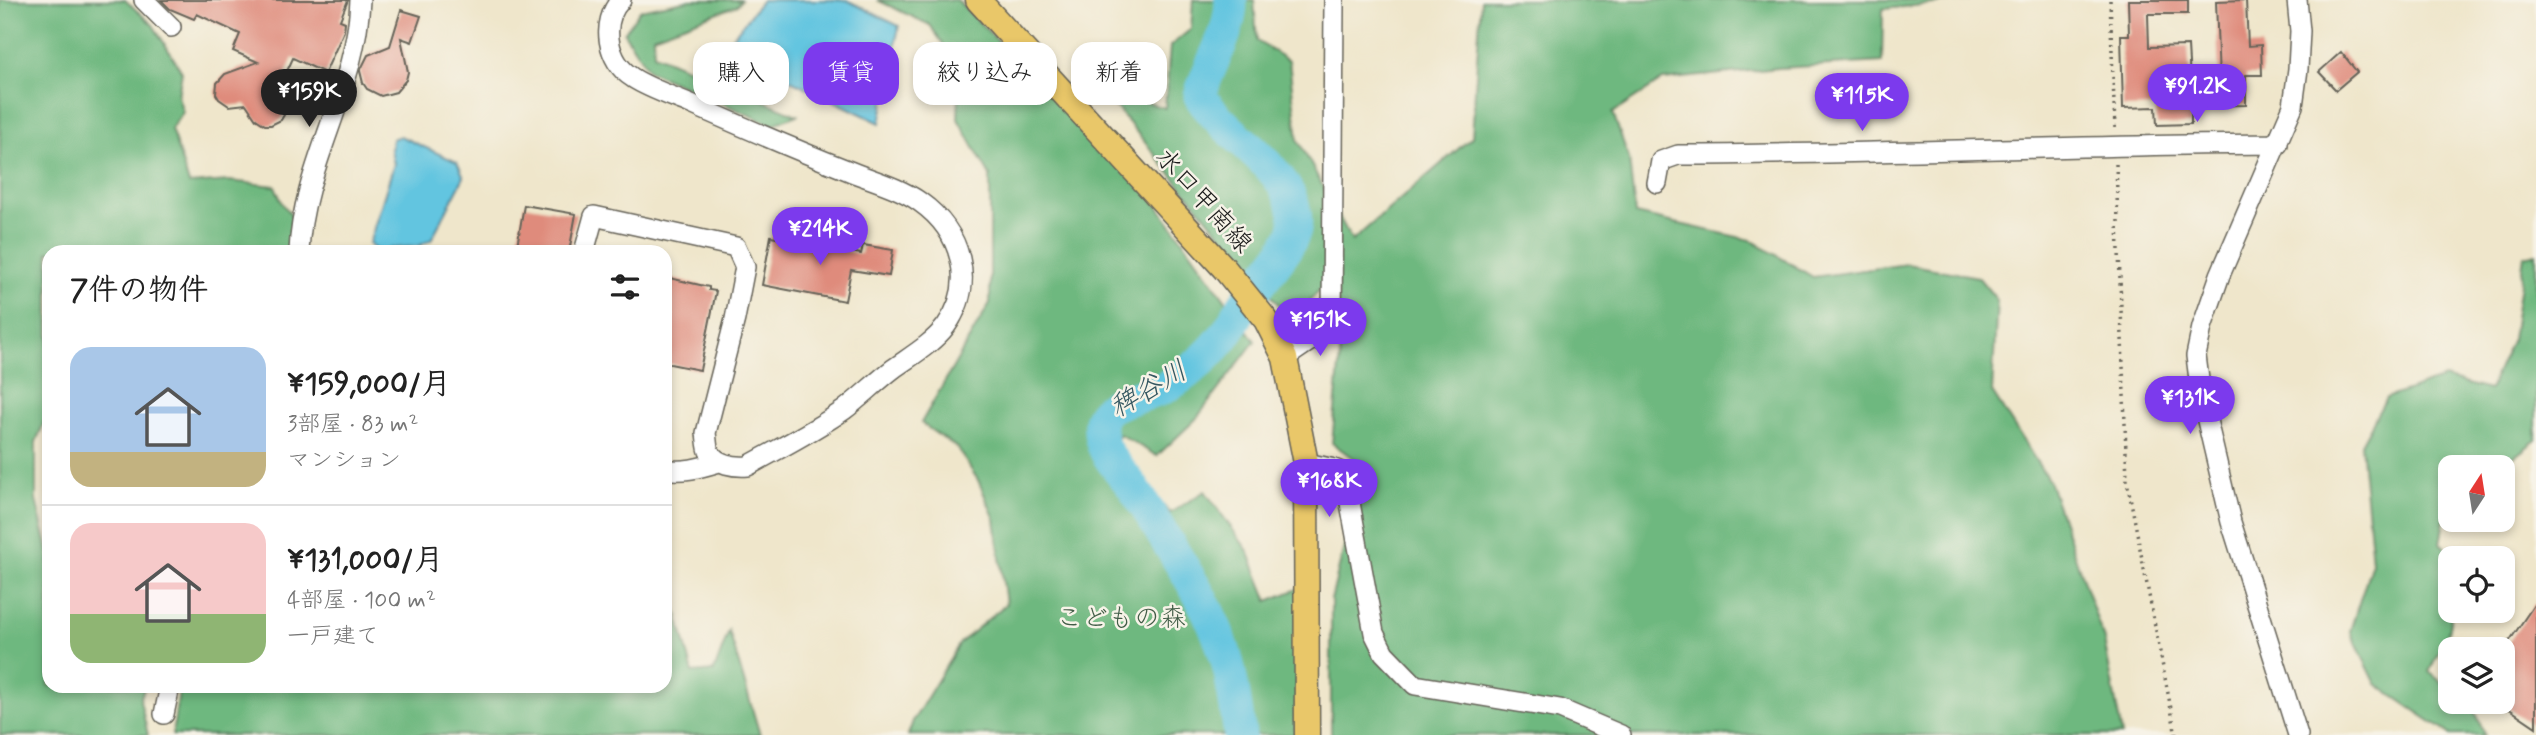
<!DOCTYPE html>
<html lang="ja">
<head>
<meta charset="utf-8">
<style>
	body { margin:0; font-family:Mynerve,"Klee One",sans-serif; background:#f2f2f2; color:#222; height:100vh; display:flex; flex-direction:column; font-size:26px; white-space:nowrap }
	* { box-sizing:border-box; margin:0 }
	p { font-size:23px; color:#767676 }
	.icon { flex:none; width:38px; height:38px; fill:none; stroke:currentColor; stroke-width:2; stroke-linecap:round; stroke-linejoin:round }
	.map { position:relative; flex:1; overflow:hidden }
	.sheet { position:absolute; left:42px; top:245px; width:630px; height:448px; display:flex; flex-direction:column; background:#fff; border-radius:21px; box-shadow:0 4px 10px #0003 }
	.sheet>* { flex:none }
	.banner { position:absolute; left:693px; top:42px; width:665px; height:63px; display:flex; gap:14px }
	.needle { width:46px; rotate:12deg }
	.tools { position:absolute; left:2438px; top:455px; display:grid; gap:14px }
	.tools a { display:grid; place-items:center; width:77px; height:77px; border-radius:14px; background:#fff; box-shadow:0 4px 10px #0003; font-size:35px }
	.price { position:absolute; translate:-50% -60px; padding:0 16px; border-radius:24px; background:#7c3aed; color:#fff; font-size:23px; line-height:46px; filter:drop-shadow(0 2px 4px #0008) }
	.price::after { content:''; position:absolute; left:50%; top:42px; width:21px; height:16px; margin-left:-10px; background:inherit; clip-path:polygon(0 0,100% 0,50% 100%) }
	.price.on { background:#222; color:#fff }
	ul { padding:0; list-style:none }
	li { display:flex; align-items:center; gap:21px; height:175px; padding:0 28px }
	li+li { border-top:2px solid #e0e0e0 }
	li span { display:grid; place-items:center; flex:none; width:196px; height:140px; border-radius:21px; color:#555 }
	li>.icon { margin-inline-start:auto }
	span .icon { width:84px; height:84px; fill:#fffc; stroke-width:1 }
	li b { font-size:30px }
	h2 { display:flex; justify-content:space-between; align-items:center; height:84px; padding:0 28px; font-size:30px }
	.tag { padding:0 24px; border-radius:21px; background:#fff; box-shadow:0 4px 10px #0003; font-size:24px; line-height:63px }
	.tag.on { background:#7c3aed; color:#fff }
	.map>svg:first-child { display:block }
</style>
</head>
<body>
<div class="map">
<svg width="2536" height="735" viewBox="0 0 2536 735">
	<rect width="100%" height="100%" fill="#f7f3e8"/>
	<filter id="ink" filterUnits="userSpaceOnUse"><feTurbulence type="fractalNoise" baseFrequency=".0143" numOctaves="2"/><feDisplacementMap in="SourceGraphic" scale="14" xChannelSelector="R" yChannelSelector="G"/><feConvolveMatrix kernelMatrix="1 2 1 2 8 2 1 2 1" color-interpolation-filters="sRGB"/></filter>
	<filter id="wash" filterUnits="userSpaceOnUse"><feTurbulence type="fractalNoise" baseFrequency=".00686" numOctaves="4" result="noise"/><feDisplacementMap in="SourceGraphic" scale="28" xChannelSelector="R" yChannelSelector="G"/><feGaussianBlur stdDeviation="1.57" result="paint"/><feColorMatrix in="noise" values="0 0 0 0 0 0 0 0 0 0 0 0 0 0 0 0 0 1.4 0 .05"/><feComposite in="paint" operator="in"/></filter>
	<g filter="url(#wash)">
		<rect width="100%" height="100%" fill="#efe6cb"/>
		<path fill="#6eb87f" stroke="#456a4e" stroke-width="2" d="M0,0H125L153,25L182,72L178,96L183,112L171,129L189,184L229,181L275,186L282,203L292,216L291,252H49V410L36,442V500L49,554V686H145L140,700L148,735H0Z
			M690,0H741L736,6L653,36L654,54L797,115L772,125L649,71L624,33L640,10Z
			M877,0H957L1148,192L1255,341L1196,419L1157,456L1119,434L1112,450L1170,513L1205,491L1248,551L1268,601L1300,588L1295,735H908L913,721L960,643L1006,604L995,519L978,480L957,448L921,423L990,303V176L958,119L960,69L930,25Z
			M1193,0H1254L1257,41L1289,61L1298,140L1352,241L1472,137L1481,0H1971L1883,9L1882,62L1779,68L1663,80L1613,113L1629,159L1635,214L1751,240L1813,277L1907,264L1978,277L1997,300L1992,392L2049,481L2104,640L2122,735H1331V600L1364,466L1332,443L1340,355L1337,270L1292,321L1101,89L1165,108L1170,46L1191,29Z
			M2536,253V440L2501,467H2450V515H2445L2440,543L2457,558H2450L2452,611L2448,632L2429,672L2450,689V702C2476,702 2477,713 2484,735H2451L2376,684L2350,631L2372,562L2361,444L2386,398L2444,378L2489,390L2512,339L2524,256Z
			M665,594L672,595L693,673L714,671L729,631L760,735H172L180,686H665Z"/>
		<path fill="#62c5e0" stroke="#3f707e" stroke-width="2" d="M762,0H847L899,26L880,123L724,48Z
			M400,136L457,162L464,177L431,240L419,246L376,250L369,244L394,164L391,150L392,139Z"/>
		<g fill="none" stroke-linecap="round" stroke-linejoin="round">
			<path stroke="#62c5e0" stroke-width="33" d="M1231,0C1231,36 1208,63 1200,96C1225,136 1287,165 1295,213C1296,217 1296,225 1295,229C1290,250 1258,283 1245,303C1237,315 1231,328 1222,339C1207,358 1187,374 1166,387C1150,397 1102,399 1100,423C1098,452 1117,465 1132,486C1144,503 1155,522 1166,540C1190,578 1213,614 1226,657C1233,682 1236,709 1240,735"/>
		</g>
		<g id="blocks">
			<path fill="#df8b7b" d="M161,0H348L340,20L345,22L344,31L325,73L293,58L277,93L285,104L284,115L281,120L271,125H265L256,119L246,104L229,106L219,99L216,94L217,83L225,74L258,62L233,51L240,34L197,14L194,19L170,9Z
				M2128,0H2188V14H2148L2149,47L2188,46L2190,80H2219L2216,1L2246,0L2248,46L2261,45L2262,75H2246V105L2191,106V124L2157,125L2156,107L2123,108L2121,35H2129Z
				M401,10L421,16L412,42L401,38L408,72L406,80L396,92L381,96L367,89L363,83L360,71L368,55L390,46Z
				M2341,52L2357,72L2336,90L2319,72Z
				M524,205L576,214L569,252H516Z
				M771,236L861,254L863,245L893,250L889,276L851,270L845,301L762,285Z
				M665,277L709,287V290L716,291L700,370L665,363Z
				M2536,602V727L2502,704V652Z"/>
		</g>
	</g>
	<g filter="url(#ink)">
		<use href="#blocks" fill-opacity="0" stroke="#666359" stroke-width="2"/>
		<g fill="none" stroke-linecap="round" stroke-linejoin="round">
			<g stroke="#666359" stroke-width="22">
				<path id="minor" d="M144,0L171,27
					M2297,0L2300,31L2298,69L2293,106L2220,275L2202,327L2196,356L2201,395L2231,522L2298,735
					M1657,183L1661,161L1678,155C1878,154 2078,145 2278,144
					M299,252C302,166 357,89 360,0
					M584,252L594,216L736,247L745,267L735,319L706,433C707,438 707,447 709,451C716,465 735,467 748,466C780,448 814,431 844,410C861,397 876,382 893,369C911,356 932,344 946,326C977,283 961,231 920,202C899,187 871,180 847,170C794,149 743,127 691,104C672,96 650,89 633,78C607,62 600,22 621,0
					M1285,358L1332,326L1334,0
					M1306,463C1333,469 1356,467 1350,503L1374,633L1384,653L1415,685L1560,709L1621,735
					M665,469C683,473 702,467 719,462
					M164,714L170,686"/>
			</g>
			<g stroke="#666359" stroke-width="27">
				<path id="major" d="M978,0L1224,268L1266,320L1285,358L1306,463L1307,735"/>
			</g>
			<path stroke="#666359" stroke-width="3.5" stroke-dasharray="2 5" stroke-linecap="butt" d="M2110,0L2115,129
				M2116,164L2127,481L2176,735"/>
			<use href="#minor" stroke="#fff" stroke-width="19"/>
			<use href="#major" stroke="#e9c769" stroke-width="24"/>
		</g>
	</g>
	<g text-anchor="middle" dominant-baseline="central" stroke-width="5" stroke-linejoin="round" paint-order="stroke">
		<g font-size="26" fill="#1c1c1c" stroke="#f7f3e8">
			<text transform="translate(1203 201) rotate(48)">水口甲南線</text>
		</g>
		<g font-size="26" fill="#425d47" stroke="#f7f3e8">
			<text x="1121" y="619">こどもの森</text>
		</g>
		<g font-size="28" font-style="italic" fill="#345761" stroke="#f7f3e8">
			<text transform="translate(1149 390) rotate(-30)">稗谷川</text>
		</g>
	</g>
</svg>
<div class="tools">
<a><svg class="needle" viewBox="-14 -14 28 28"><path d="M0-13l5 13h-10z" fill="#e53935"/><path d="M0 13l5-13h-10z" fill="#767676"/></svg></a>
<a><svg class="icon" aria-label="locate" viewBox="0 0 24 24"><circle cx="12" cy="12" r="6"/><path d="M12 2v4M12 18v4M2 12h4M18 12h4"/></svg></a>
<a><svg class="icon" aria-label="layers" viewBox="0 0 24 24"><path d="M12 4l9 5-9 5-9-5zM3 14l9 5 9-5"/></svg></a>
</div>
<b class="price" style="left:2197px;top:124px">¥91.2K</b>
<b class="price on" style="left:309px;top:129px">¥159K</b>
<b class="price" style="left:1862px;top:133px">¥115K</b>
<b class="price" style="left:820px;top:267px">¥214K</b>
<b class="price" style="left:1320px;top:358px">¥151K</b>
<b class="price" style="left:2190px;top:436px">¥131K</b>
<b class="price" style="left:1329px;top:519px">¥168K</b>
<div class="banner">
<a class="tag">購入</a>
<a class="tag on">賃貸</a>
<a class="tag">絞り込み</a>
<a class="tag">新着</a>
</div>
<section class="sheet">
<h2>7件の物件<svg class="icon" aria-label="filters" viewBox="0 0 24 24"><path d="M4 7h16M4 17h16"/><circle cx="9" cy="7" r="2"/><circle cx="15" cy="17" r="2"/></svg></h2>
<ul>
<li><span style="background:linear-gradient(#a9c7e8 75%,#c2b280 0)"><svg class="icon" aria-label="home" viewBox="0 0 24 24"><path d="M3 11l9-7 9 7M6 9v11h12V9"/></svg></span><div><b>¥159,000/月</b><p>3部屋 · 83 m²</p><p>マンション</p></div></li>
<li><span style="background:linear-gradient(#f6c9c9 65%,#8fb573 0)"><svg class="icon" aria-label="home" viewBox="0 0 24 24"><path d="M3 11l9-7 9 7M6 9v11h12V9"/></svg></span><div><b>¥131,000/月</b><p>4部屋 · 100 m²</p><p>一戸建て</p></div></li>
</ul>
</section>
</div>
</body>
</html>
